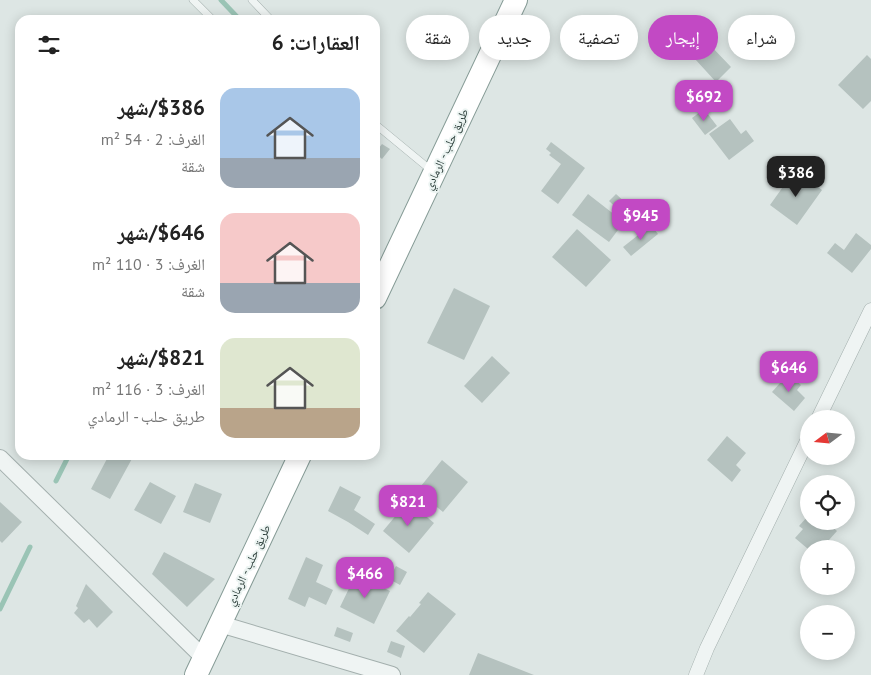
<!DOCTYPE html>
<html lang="ar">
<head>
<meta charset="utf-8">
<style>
	body { margin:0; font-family:"PT Sans","Noto Naskh Arabic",sans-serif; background:#f2f2f2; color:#222; direction:rtl; height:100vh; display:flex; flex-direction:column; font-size:19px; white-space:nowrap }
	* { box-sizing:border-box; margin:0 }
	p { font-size:16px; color:#767676 }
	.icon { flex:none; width:28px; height:28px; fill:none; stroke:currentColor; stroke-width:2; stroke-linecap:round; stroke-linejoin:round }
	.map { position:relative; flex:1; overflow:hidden; direction:ltr }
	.panel { position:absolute; left:15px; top:15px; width:365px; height:445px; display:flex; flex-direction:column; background:#fff; border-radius:15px; box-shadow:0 2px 12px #0003; direction:rtl }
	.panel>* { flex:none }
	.guide { position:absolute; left:395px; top:15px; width:400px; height:45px; direction:rtl; display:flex; gap:10px }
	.needle { width:32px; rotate:254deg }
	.buttons { position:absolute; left:800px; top:410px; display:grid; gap:10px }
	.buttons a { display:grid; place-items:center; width:55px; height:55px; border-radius:50%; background:#fff; box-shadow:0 2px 12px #0003; font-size:25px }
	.price { position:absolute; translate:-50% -42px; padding:0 11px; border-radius:10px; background:#c249c4; color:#fff; font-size:16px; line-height:32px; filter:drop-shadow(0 1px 2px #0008) }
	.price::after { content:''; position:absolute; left:50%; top:30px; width:15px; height:11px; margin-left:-8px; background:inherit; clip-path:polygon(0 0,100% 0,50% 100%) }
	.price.on { background:#222; color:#fff }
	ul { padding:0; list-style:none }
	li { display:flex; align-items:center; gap:15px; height:125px; padding:0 20px }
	li span { display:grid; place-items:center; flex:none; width:140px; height:100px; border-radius:15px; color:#555 }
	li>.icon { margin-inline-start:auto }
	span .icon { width:60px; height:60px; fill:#fffc; stroke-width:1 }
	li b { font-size:21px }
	h2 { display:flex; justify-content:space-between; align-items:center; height:60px; padding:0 20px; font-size:21px }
	.chip { padding:0 18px; border-radius:22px; background:#fff; box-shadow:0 2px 12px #0003; font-size:18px; line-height:45px }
	.chip.on { background:#c249c4; color:#fff }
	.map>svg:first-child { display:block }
</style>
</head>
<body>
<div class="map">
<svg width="871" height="675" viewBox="0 0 871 675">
	<rect width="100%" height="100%" fill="#dde6e4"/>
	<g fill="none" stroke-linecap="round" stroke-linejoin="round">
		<path stroke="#9ac4b5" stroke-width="5" d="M221,0L240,20
			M56,481L69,455
			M0,609L30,547"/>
	</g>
	<path fill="#b5c2bf" d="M710,45L731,67L716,82L695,59Z
		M867,55L871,59V101L863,109L838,85Z
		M704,109L717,126L705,135L692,118Z
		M730,119L741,134L746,130L754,141L729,160L709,134Z
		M551,142L585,168L558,204L541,191L561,164L549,155L551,153L546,149Z
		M382,144L390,149L382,159L375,153Z
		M795,170L822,190L797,225L770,205Z
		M588,194L624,222L609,242L572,215Z
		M616,194L638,214L631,222L609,201Z
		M651,225L658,234L631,256L623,247Z
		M577,229L611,260L586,287L552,257Z
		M856,233L871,245V249L852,273L827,253L835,243L844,250Z
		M454,288L490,306L464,360L427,343Z
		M492,356L510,373L482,403L464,386Z
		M788,374L801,385L797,390L805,398L794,411L772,392Z
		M727,436L746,453L736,465L741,470L732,482L707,460Z
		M109,455H134L110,499L91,489Z
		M442,460L468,482L443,512L417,491Z
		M150,482L176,496L161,524L134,510Z
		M195,483L222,494L210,523L183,512Z
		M340,486L361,497L354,510L375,524L368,535L348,522L328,511Z
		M408,501L434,523L409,553L383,531Z
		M0,502L22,522L2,543L0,541Z
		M807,517L809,518V521H826L837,531L821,549H808L795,538L803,529L799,526Z
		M164,552L215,579L187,607L152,574Z
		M306,557L323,565L316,582L333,590L326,605L309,597L305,607L288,599Z
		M396,566L407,572L400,585L389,579Z
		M356,574L390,591L374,624L340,607Z
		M86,584L113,612L97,628L89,619L84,623L74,613L78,608L76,606Z
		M428,592L456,614L424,653L396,631L409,616L410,617L421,604L419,603Z
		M337,627L353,633L350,642L334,636Z
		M391,641L405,646L401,658L387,652Z
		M478,653L534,675H469Z"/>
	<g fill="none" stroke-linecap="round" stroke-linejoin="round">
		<g stroke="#a3afad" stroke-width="8">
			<path id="service" d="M193,0L213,20
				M252,0L271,20
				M375,124L432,171"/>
		</g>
		<g stroke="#a3afad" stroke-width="15">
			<path id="minor" d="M818,419L871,310
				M696,675L707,648L809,437"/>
		</g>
		<g stroke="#a3afad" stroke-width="18">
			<path id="tertiary" d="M0,458L204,658
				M220,624L392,675"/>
		</g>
		<g stroke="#869b96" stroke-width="24">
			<path id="trunk" d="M375,298L516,0
				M196,675L300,455"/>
		</g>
		<use href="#service" stroke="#eff4f3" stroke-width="7"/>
		<use href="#minor" stroke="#eff4f3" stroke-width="14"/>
		<use href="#tertiary" stroke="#eff4f3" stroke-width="16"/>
		<use href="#trunk" stroke="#fff" stroke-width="22"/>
	</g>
	<g text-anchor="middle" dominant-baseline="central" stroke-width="4" stroke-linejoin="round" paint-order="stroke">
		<g font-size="12" fill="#283b37" stroke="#ecf4f2">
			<text transform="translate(446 149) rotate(-65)">طريق حلب - الرمادي</text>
			<text transform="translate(248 565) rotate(-65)">طريق حلب - الرمادي</text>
		</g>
	</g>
</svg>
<div class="buttons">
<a><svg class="needle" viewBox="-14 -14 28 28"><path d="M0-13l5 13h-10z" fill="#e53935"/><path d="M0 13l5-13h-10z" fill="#767676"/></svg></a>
<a><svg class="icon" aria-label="locate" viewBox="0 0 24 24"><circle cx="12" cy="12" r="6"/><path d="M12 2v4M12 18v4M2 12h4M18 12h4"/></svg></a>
<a>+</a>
<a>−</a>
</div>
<b class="price" style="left:704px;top:122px">$692</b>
<b class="price on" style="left:796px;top:198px">$386</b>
<b class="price" style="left:641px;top:241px">$945</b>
<b class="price" style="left:789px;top:393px">$646</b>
<b class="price" style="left:408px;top:527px">$821</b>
<b class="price" style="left:365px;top:599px">$466</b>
<div class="guide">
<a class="chip">شراء</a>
<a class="chip on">إيجار</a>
<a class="chip">تصفية</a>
<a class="chip">جديد</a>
<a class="chip">شقة</a>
</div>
<section class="panel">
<h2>العقارات: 6<svg class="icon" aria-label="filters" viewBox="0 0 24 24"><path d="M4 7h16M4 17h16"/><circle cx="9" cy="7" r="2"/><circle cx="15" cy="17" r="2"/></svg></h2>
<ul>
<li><span style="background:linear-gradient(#a9c7e8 70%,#9aa5b1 0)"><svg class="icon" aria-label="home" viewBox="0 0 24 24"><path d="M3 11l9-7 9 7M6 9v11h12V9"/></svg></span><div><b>$386/شهر</b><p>الغرف: 2 · 54 m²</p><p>شقة</p></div></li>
<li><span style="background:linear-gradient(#f6c9c9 70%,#9aa5b1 0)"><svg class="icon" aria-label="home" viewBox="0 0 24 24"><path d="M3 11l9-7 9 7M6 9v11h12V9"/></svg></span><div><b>$646/شهر</b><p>الغرف: 3 · 110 m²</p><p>شقة</p></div></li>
<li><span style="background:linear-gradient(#dfe7d0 70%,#b9a48a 0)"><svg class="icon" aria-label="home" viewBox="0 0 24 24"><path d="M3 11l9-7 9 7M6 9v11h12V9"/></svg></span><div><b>$821/شهر</b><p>الغرف: 3 · 116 m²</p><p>طريق حلب - الرمادي</p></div></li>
</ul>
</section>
</div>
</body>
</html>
